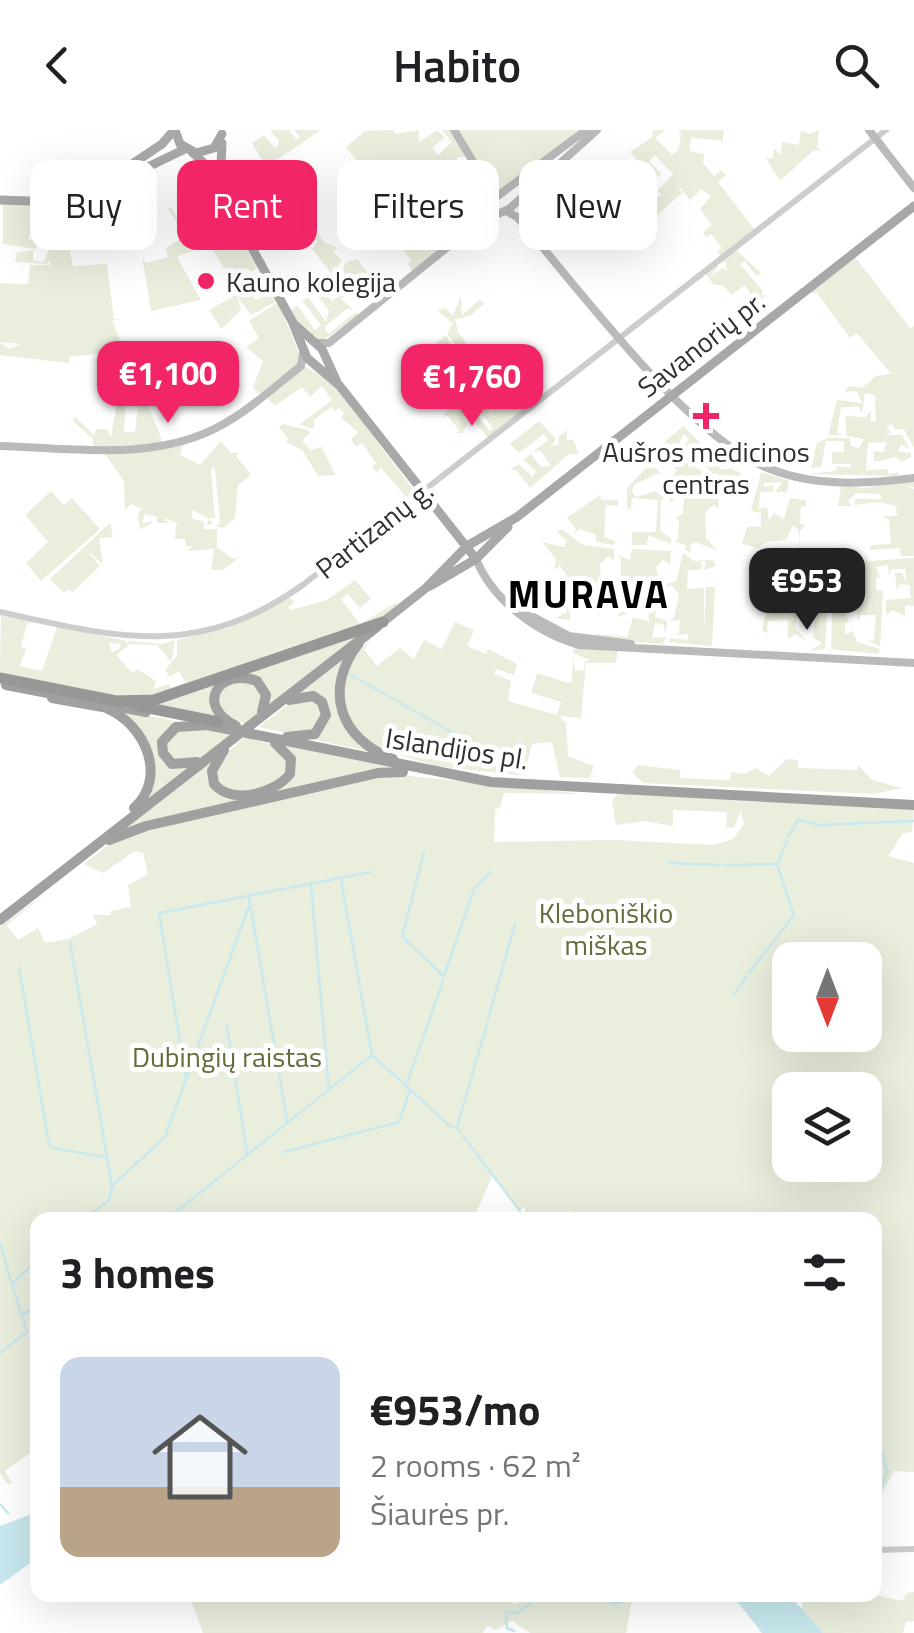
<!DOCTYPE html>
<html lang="en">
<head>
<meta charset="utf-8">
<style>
	body { margin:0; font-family:"Titillium Web",sans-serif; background:#f2f2f2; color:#202124; height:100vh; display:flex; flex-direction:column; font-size:38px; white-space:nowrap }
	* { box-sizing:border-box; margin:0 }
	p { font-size:32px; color:#757577 }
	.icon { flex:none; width:55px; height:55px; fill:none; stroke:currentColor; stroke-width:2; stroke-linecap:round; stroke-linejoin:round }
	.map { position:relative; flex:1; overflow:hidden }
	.side { position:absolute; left:30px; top:1082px; width:852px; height:390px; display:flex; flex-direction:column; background:#fff; border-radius:20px; box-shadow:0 10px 40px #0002 }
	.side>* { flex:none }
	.banner { position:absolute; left:30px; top:30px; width:855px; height:90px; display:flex; gap:20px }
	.needle { width:65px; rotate:180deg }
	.fabs { position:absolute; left:772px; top:812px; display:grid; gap:20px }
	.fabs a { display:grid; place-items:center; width:110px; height:110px; border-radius:20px; background:#fff; box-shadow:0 10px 40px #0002; font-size:50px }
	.price { position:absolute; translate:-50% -85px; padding:0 22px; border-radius:20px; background:#f22667; color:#fff; font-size:32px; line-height:65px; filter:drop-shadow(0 2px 5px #0008) }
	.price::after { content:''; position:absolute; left:50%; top:60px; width:30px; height:22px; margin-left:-15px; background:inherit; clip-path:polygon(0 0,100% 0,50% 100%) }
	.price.on { background:#222; color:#fff }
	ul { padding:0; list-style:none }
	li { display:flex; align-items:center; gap:30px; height:250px; padding:0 30px }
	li+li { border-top:2px solid #e0e0e0 }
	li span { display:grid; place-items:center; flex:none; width:280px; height:200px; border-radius:20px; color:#555 }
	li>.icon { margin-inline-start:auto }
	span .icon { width:120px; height:120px; fill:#fffc; stroke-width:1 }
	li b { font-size:42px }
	h2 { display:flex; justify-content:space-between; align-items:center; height:120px; padding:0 30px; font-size:42px }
	.chip { padding:0 35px; border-radius:20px; background:#fff; box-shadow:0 10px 40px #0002; font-size:35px; line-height:90px }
	.chip.on { background:#f22667; color:#fff }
	header { display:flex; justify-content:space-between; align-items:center; height:130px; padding:0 30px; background:#fff; font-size:45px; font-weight:600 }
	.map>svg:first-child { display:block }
</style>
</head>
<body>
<header><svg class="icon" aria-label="back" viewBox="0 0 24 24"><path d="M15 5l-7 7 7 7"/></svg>Habito<svg class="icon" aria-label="search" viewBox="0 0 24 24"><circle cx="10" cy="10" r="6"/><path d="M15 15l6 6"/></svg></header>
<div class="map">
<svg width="914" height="1503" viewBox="0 0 914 1503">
	<rect width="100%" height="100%" fill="#fff"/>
	<path fill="#eaeedd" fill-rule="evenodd" d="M270,0H289L297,10L300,7L294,0H321L266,37L252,13L264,5L276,19L279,11Z
		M393,0L396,4L419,0V12L437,0L445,7L432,18L438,25L452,12L442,0H452L467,27H459L447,37L455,47L460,44L477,68L456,89L453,78L464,74L437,41L428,45L453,74L447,82L456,94L443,103L429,86L435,81L444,86L436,76L424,86L427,94L420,86L415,91L420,98L416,103L424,113L428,104L442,116L439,109L458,95L464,102L413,142L408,134L411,130L392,107L386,109L388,116L381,115L360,85L384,65L364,39L341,57L343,60L341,62L336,55L361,36L346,17L365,1Z
		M456,0H584L500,61L493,58Z
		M653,0H666L655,8L672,25L679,19L681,3L677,0H724L722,15L721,10L691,8L690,21L704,24L703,33L714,46L721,40L726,45L718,52L755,100L720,126L717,122L722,118L711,104L706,107L703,103L712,95L700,79L711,66L701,59L690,70L677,53L682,63L656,86L654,71L661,65L658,60L673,44L655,25L649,31L661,44L654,51L630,22L652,7Z
		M801,0L810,4L819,0L817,17L821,21L814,20L780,51L766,28H773L774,18L781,25L782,12L799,15Z
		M610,63L635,89L602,118L585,99L575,95L586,80L591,88L600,90L598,94L616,100L627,91L625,83H617L603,66Z
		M97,66L104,85L120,78L125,88L67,96L62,73Z
		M198,73L206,79L222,74L257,138L251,142L247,138L233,153L213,120L219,116L208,98L202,99L209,93L192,102L197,112L192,121L177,127L201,170L151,181L142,127L146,133L168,127L166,118L186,106L168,79L171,77L181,94L186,90L179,75L193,82Z
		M3,74L50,75L49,111L47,106L29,105V110H36V119L3,114Z
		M317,101L324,112L338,118L333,122L342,130L336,139L342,141L346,132L357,129L374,151L365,150L341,169L354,180L347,179L324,197L328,204L356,182L358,185L320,213L306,204L290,182L297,175L315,200L321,195L302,171L308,167L326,192L329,180L314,162L321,158L332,171L338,167L326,152L331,143L312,119L317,112L314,107L307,116L303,112Z
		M68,112L73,136L107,134L114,189L123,190H112L122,215L119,221L69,227V233L0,225V212L9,219L21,214L0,212V153L28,154L30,135H51L49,131L47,134L15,132L17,123L33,120V131L44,132L50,115Z
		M736,120L761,143L757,146L744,131L740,134L763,161L761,165H766L732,198L734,202L726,193L754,171L745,155L731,165L723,155H714L705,143L715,134L718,138L710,147L723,138L727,141L725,132L719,133Z
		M855,127L910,198L914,196V318L904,299H894L893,294L886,296L891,303L885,305H902L910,320L901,314L898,321L911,323V327L902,332L896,327L874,332V321L884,322L886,312L868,313L866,340L888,339V344L899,342L897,346L809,344L835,341L837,336L851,338V334H832V322H844V311H826L821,337L811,338L817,313L828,308H850L851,316L859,318L864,309L847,306L845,286L865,287L871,281V291H876L875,265L865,263L862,284L859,277H841L837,303L843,305H828L837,270L862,273L857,261L844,262L840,268L849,256L862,258L876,246L891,244L857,203L850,208L817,163H810Z
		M259,141L277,171L251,185L237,166L241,180L221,199L209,180L241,162L246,161L241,154L245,151L256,170L267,164Z
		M461,166L462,185L480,169L484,174L470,186L455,189L458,202L475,224L448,246L428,220L446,205L451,214L447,218L454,224L448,229L443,220L439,223L447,237H453L464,225L447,204L453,194L438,181L445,178L453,185Z
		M278,172L302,231L263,263H257L253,257L263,231L246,217L259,208L249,191Z
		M304,236L333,253L416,363L408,369L381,338L376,342L372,337L376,333L362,313L356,317L351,310L358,302L341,288L344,284L339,278L335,281L331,277L314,290V299L300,294L332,270L322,256L310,267L302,257L275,276L267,268Z
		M508,247L514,254L517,251L535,272L488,308L468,284L462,287L467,294L463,303H456L459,300L448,286L443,287L459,263L490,301L493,298L472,272L476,268L480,271Z
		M113,265L126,267L124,302H135L139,266L148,274L163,313L136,318L93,317V309L74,292V286L94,305L96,299H107L111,307L117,273L113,272Z
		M539,291L556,309L551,316L559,315L558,307L567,300V310H573L579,324H569L530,358L516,340H510L519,334L533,347L536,341L523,330L531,324L541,337L551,336L540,320L533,322L548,310L544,304L519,323L510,314Z
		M283,294L308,300L310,303L302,310L310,320L322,317L335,345L318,346L303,321L286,312L288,309L279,297Z
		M683,296L704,316L700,323L722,340L731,338L754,351L752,360L744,359L741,351L728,349V354L717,343L707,345L709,339L698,331L697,336L692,320L683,316L689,309L683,304L677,320L661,334L663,329L654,321Z
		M221,311L231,323L238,322L237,327L251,345L238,355L235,388L224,398L215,396L220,392L215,338L211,339L215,388H208L213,393L207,396L208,388L192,380V389L204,391V399H217V417L233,429L240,427L223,440H211L214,419L187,421L193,416H186L185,409H175L176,394L180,395L163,387L169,393H157V387L145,384L142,393L155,391L140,400L138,383L142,379L131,374L125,380L124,351L105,324L183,315L180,325L200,335Z
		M681,319L692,334L688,338L693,336L716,351L742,358L717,357L719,379L714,375L705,382L706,408L717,420L695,412L690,416L691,423L685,420L686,415L674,411L678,409L679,390L675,388L683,384L684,365L678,361L686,358L681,345L677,359L668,349L677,341L669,329Z
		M646,338H656L662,345L657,343L634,355L632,362L636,367L656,361L660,365L672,356L677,367L670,373L669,368L661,369L660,401L671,408V414L649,405L646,415H632V402H656L658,370L632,368L631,379L627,378V358Z
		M761,342L789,351L787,362H775L782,352L764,353V357L773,355V362H760L759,379L767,377L769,391L774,383L784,389L790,368L806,370V377L801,376L800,394L805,395L800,401L799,421V401L793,395L786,410L767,412L757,418L742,414L747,397L761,396V383L751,381Z
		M914,350V357L903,355L914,359V426H901L900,418L869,420L871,415L891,414L889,389L884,388V386H897L896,376L879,372L855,375V369H882L880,364L856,363L848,371L852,376H838L841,355L863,358Z
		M51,361L64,375L72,368L100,399L41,451L26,433L48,412L25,385Z
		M600,365L601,370H618V376L606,375L604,407L616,412L613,415L597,412L595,404L580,399L574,404L576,399L567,388Z
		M110,393L113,407L99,408L103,435L86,419L100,436L73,462L68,459L64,463L50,449Z
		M562,399L583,415L614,419V431L608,426L600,434L601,456L595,462L600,464V485L589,474L574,477L571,471L570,490L555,488L566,483L569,473L563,466L567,445L560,436L554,440L556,429L542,412L564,417L567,411L557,402Z
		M632,419L671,421L670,435L663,430L656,437L661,468H656L655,487L667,491L666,504L663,494L655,493L652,508L666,507L663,514L592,509L596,504L627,507L633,487L649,492L648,456H631L629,470L635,480L618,487L623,461L614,452L621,447V429L617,424L630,430Z
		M683,423L694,431L713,430L716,436L704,440L706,433L702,431L701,440H688L687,459L704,458V505L706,457H715L712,516L669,512V508L688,510V504L669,505L679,503L680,490L669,491L674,488L679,464L671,455L664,460V454L676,452Z
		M767,425H774L766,461L774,463L773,471H787L788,465L776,464L782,440L790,442L792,437L810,434L812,427L811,445L804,440L795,448L800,474L795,497L806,510L795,504L788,509V490L768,491L767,504L762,500L767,479L757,469L765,466L766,447L761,445L768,441Z
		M834,425L870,431L914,428V476L905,475V486L893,480L886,485V470L910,468V455L900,454L897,461L895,443H902L906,452V439H891L889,447L888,435L876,437L880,447L876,448V460L883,461L880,517L869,511L874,510L876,485H860L858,493L857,476L864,471L848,472L855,480L845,481L849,493H845V505L853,501L857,512L880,519L878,524L831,519Z
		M830,428L825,519L810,521L822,513L813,508L817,474L809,471L815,469L820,429Z
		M355,450L371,469L360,478L348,464L341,469L360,494L397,472V476L383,487L171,563L128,570L0,545L1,485L36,492L27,493L21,517L26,519L20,536L42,541L57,497L127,511L126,513L118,520L121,514L109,513L112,523L130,511L162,514L175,510L171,532L157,515L130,514L116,525L132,543L138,539L156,551L154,559L168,554L172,558L185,552L179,541L170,547L165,540L177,526V510L229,498L289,467L295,472L288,477L291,480L327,470Z
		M455,492L474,500L467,516L486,524L488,519L517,534L514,545L496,539L494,544L511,551L508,571L557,585L561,572L531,563L537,543L568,553L572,551L573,527L575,540L584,541L585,531L590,530L573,523L574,515L618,519L616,533H586L581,588L559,586L566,593L568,626L594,636L589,648L560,647L552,612L532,614L525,640L518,645L436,636L365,614L340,573L349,531L372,507L364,519L377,536L400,518L414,529L424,510L442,519Z
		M358,505L265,581L257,549L218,556V587L139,573Z
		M341,531H345L337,567L371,622L306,608L327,582L300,563Z
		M232,550L262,557L260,582L247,594L222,587L216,565Z
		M307,565L324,580L320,599L296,605L259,597L294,570Z
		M110,577L187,594H180L160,621L190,637L141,674L150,622Z
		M191,597L234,604L197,631L175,634L163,616L166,606Z
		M245,607L280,617L292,637L266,659L224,662L213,643L222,627Z
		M281,614L414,642L395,640L125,698L214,629L211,650L239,667L292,646Z
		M787,629L798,630V638L857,640L858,635L872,650L902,658L873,664L643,653L633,643L638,635L680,640V648L730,650L731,642L744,644L756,638L769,646Z
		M381,643L584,664L504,663L500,678L495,679L494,712L615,710L714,715L733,709L744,694L741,681L734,698L726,697L727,682L673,680V696L645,691L616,695L612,670L619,663L914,677L912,702L903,703L888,726L914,733V1342L894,1341L875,1377V1090H640L617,1085L611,1090H580L569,1080L565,1090H518L527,1077L519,1080L493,1045L474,1087L478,1090H38L37,1318L5,1341L12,1353L8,1355L0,1343V797L49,760L7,795L18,810L38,798L45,813L69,809L97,794L93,785H111V781L131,777L128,755L148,744L143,723L135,721L103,743L84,734L116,708ZM790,830H865V905H790ZM790,960H865V1035H790Z
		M914,1462V1491L906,1492L903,1503H823L801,1479L805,1465H875L902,1471L907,1463Z
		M189,1465H506L514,1474L541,1465H629L632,1470L626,1503H530L512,1491L495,1500L487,1495L483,1503H203Z"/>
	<path fill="#c8e9ef" d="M37,1382V1428L0,1455V1396Z
		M732,1465H789L823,1503H762Z"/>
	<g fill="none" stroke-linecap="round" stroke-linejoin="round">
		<path stroke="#c8e9ef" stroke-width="2.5" d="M349,544L500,629
			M788,707L798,690L819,695L914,691
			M424,722L402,807L444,846L474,759L490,742
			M669,733L720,735
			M778,733L787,711
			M725,735L776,734
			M341,750L372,925
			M311,755L329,960
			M249,767L287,990
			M70,812L112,1056L109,1070L84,1090
			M19,838L49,1014L53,1018L106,1027
			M749,843L794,785L777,734
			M734,864L746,847
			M488,889L515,794
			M227,896L247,1023
			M186,948L159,783L371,742
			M407,953L443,851
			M460,1002L457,997L487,894
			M463,1006L520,1081
			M283,1022L399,992L410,960
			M112,1056L165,1007L250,773
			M521,1083L530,1090
			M166,1090L372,925L450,996L457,997
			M0,1114L22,1187
			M13,1153L38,1130
			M22,1184L38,1177
			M0,1223L27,1202L23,1189
			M875,1299L887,1341L875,1374
			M0,1374L8,1383
			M590,1465L595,1467
			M600,1468L614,1474L630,1469
			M514,1501L507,1498L506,1482L517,1483L538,1468L560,1465"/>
		<path stroke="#cdcdcd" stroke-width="6" d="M0,482C118,508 198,530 304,454L886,0
			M875,1420L914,1419"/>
		<path stroke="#bababa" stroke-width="8" d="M454,0L495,68
			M869,0L914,58
			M506,81L517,87C577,156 688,308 770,339C816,357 867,354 914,348
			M480,92L509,79L597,0
			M316,213H329L476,94L495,68L586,0
			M0,316C73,318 154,332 220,296C250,280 275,256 301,236L303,223
			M476,429C493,471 537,503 579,515L914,533
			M526,483L569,506L631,514"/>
		<path stroke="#a8a8a8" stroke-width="9" d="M175,0L180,14L196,23L214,18L222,4
			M192,22L207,36L292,191L307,228L339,255L476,429
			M101,55L162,14L174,0
			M220,57L222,13
			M0,70L55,72L90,65L185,19
			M293,193L322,219L337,252
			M430,456L476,429L508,397
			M383,492L426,458L467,416L517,387L914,76"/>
		<path stroke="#a0a0a0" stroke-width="10" d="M359,513C323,559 339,609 393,629
			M6,555L58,565
			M52,568L114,579
			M109,575L146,582
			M108,579C145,595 168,647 134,678
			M207,595L491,652L914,675
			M236,596C193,574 221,537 257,551L266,565L262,582
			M287,607L315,604L326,585L322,572L313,566L289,570
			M224,620L212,641L214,654C232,675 274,664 290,644L291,629L275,613
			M197,632L172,634L163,623L162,612L176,597L210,595
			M109,710L146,696L378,643L403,642
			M0,790L378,496"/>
		<path stroke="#979797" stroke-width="11" d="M0,548L121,572
			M114,571L154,570L383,492
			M139,576L218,592"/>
	</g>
	<g fill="#f22667" stroke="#fff" stroke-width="4">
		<circle cx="206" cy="151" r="10"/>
		<path d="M701 271h10v10h10v10h-10v10h-10v-10h-10v-10h10z"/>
	</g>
	<g text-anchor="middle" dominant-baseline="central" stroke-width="10" stroke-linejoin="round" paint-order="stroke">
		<g font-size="28" fill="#303030" stroke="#fff" text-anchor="start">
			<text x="226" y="151">Kauno kolegija</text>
			<text x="706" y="321" text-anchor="middle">Aušros medicinos<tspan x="706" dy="32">centras</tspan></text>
		</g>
		<g font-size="28" fill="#303030" stroke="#fff">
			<text transform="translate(701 214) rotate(-38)">Savanorių pr.</text>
			<text transform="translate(374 399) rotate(-38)">Partizanų g.</text>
			<text transform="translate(457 618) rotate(9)">Islandijos pl.</text>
		</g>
		<g font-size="28" fill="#606f39" stroke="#fff">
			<text x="606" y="782">Kleboniškio<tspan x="606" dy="32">miškas</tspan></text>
			<text x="227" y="926">Dubingių raistas</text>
		</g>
		<g font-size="38" font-weight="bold" letter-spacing="2.5" fill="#000" stroke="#fff">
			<text x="589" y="464">MURAVA</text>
		</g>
	</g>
</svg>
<div class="fabs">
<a><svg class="needle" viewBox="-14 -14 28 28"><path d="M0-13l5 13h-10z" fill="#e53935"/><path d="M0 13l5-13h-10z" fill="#757577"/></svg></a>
<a><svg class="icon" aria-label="layers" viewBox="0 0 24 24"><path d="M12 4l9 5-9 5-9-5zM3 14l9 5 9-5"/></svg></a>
</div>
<b class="price" style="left:168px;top:296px">€1,100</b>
<b class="price" style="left:472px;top:299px">€1,760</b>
<b class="price on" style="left:807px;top:503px">€953</b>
<div class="banner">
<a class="chip">Buy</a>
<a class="chip on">Rent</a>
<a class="chip">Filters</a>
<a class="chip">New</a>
</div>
<section class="side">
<h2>3 homes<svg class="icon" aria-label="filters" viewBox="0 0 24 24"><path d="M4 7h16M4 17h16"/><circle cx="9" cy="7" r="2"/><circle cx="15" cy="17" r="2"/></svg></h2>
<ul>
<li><span style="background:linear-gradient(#c9d6e8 65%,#b9a48a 0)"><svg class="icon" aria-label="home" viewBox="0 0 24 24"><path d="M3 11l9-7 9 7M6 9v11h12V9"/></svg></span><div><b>€953/mo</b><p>2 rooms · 62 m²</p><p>Šiaurės pr.</p></div></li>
</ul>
</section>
</div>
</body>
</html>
